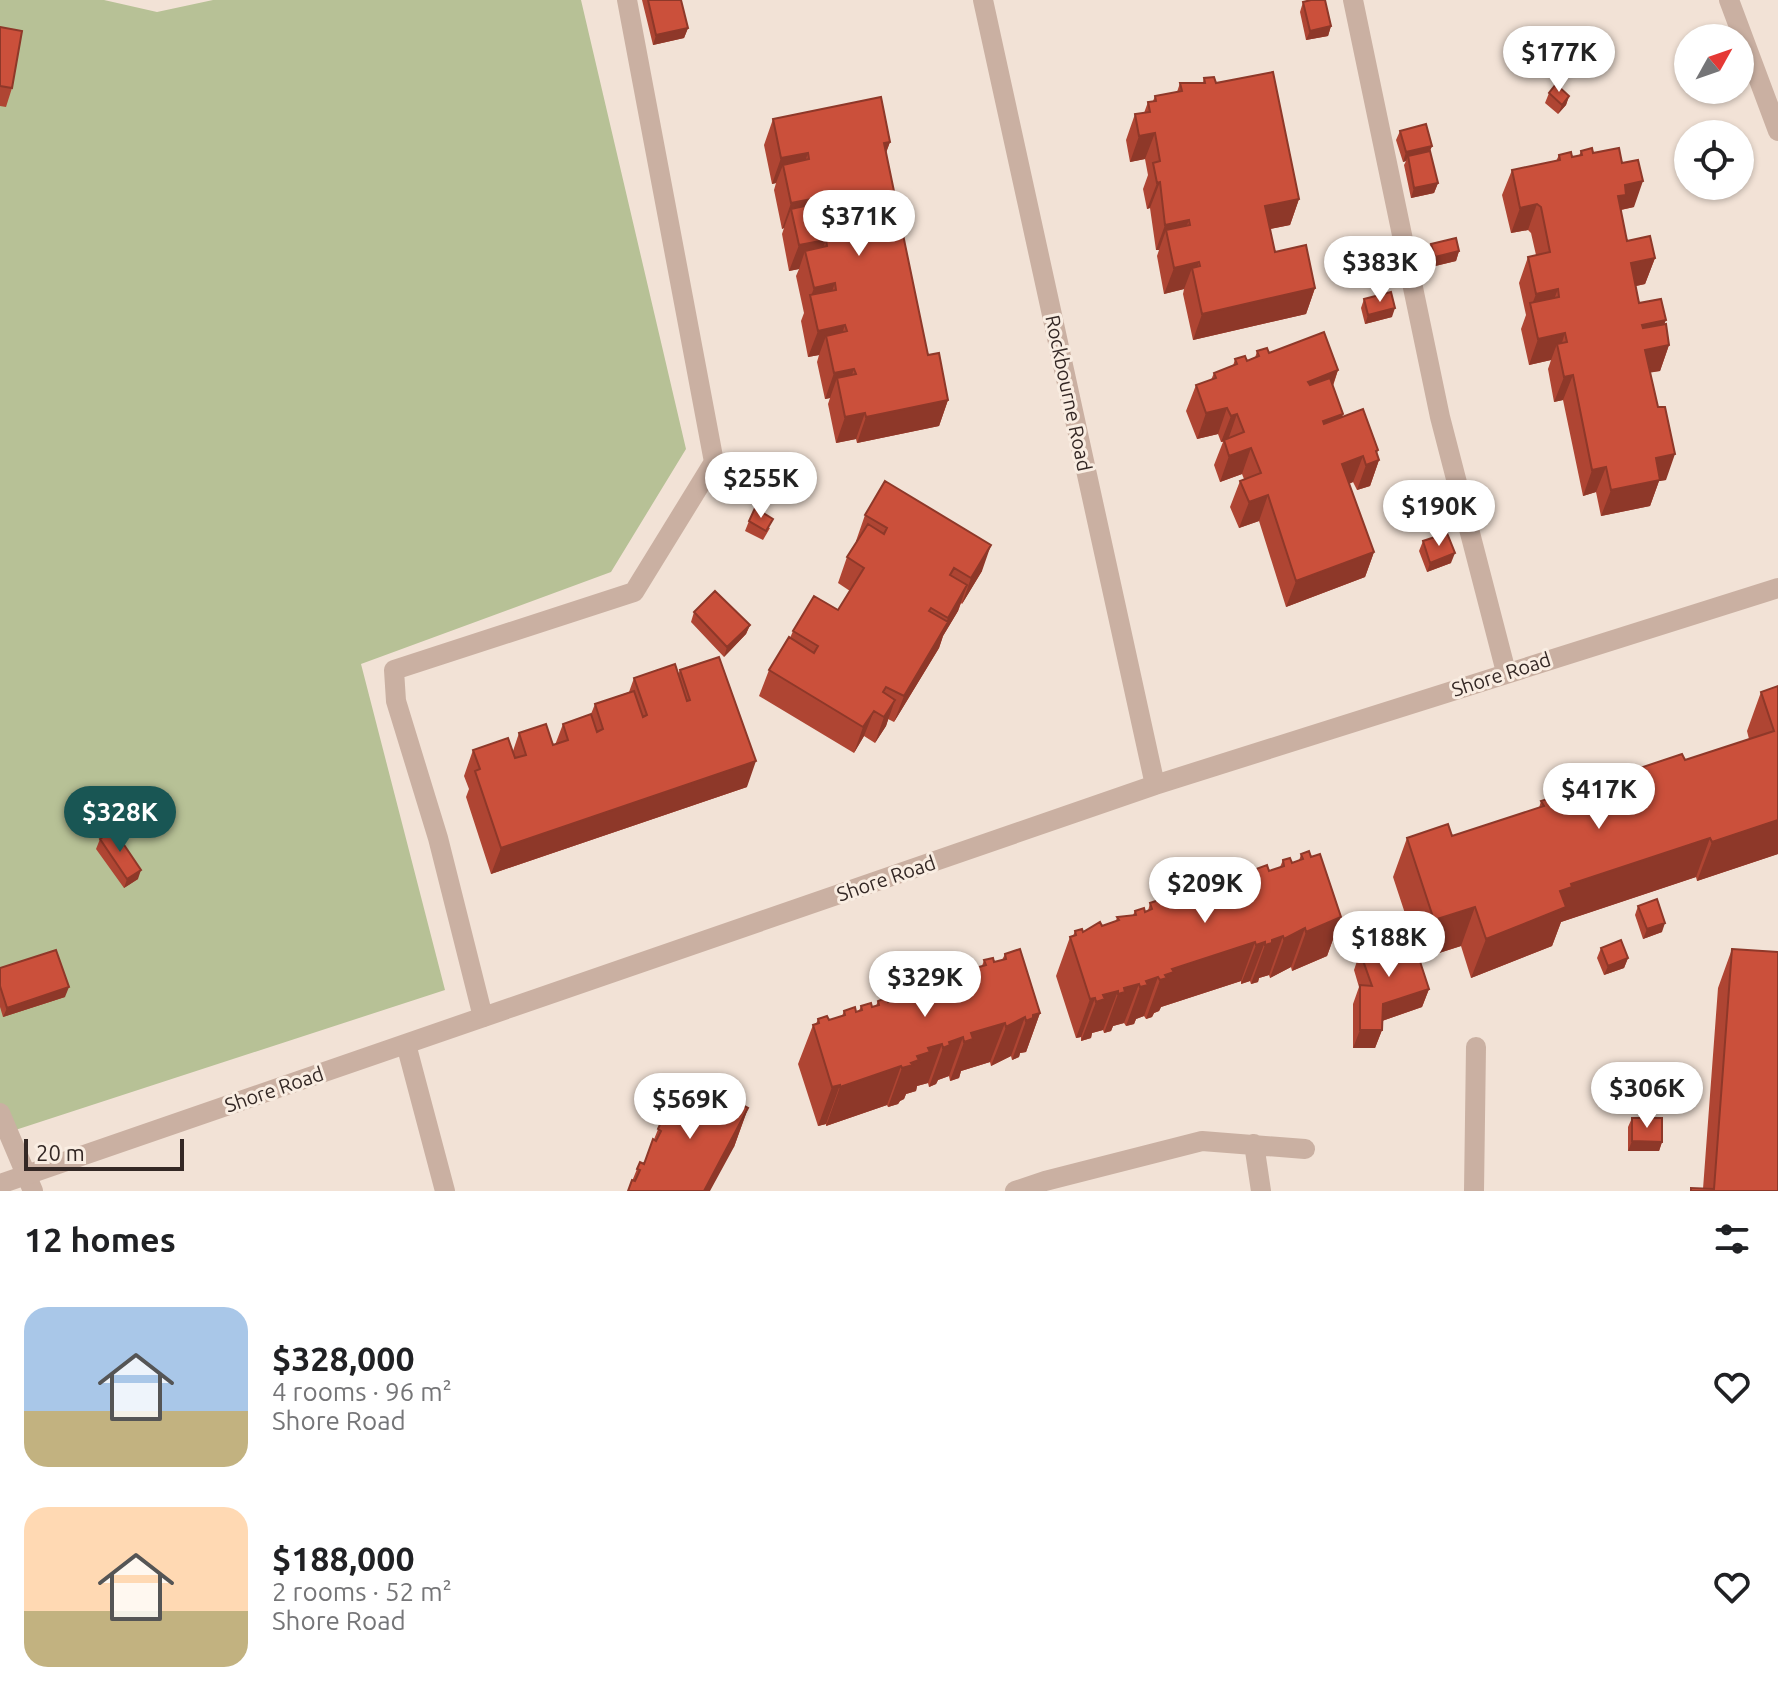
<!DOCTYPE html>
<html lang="en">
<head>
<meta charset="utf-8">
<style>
	body { margin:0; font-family:Ubuntu,sans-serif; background:#f2f2f2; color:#202124; height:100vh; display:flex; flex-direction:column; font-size:30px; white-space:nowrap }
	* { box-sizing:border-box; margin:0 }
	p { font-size:26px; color:#757577 }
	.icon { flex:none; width:44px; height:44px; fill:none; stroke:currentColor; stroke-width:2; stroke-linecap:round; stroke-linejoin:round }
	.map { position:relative; height:1191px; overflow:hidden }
	.details { display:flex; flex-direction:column; background:#fff; flex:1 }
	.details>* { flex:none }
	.needle { width:52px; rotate:50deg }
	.tools { position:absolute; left:1674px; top:24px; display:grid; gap:16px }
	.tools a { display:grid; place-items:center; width:80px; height:80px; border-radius:50%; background:#fff; box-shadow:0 2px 6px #0004; font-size:40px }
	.scale { position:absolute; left:24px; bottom:20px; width:160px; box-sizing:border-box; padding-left:8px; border:4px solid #342825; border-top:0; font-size:22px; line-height:28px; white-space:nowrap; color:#342825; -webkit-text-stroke:6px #f9ede2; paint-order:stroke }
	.price { position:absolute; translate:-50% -68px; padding:0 18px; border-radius:28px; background:#fff; color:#222; font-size:26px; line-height:52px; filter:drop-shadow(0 2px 4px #0008) }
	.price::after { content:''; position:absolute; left:50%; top:48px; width:24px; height:18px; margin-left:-12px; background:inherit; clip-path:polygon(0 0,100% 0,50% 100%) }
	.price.active { background:#195654; color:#fff }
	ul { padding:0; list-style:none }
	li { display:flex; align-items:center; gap:24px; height:200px; padding:0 24px }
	li span { display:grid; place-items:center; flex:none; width:224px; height:160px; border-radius:24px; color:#555 }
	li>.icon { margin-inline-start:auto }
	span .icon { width:96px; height:96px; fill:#fffc; stroke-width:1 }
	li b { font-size:34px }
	h2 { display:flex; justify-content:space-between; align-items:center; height:96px; padding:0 24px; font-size:34px }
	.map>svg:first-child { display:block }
</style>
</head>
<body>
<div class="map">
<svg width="1778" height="1191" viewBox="0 0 1778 1191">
	<rect width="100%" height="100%" fill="#f2e2d6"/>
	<path fill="#b7c196" d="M0,0H104L157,12L213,0H581L686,449L611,572L361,664L445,990L0,1135Z"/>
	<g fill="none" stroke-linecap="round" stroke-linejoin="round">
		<path stroke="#cab0a2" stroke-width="20" d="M1353,0L1440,417L1506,672
			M483,1017L438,838L396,701L394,670L634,592L714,462L627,0
			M0,1113L33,1191
			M1254,1144L1261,1191
			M1015,1191L1045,1181L1202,1141L1305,1149
			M1474,1191L1476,1047"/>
		<path stroke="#cab0a2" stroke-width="20" d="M983,0L1155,785
			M1729,0L1778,131
			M406,1044L445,1191
			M0,1184L1155,785L1778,588"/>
	</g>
	<path fill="#af4533" d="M642,0H681L688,28L684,38L653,45Z
		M1303,2L1331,26L1328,36L1306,40L1300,12Z
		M0,27L12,88L6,107L0,106Z
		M1204,78L1216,83L1299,199L1290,225L1270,229L1275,252L1315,288L1306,314L1193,340L1183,294L1184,289L1164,294L1157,256L1159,250H1156L1150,208L1147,209L1143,189L1148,175L1145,159L1130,162L1126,140L1135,114L1144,113L1148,102L1153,101L1155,96L1177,92L1180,83H1203Z
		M1549,93L1569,96L1566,105L1558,114L1545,103Z
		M773,119L890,142L886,152L928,355L948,400L939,426L857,443L856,439L836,443L828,404L830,398L825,399L817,362L819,355L808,357L801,321L804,313L796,276L799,269L789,271L782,234L784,228L782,229L774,190L776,183L772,184L764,145Z
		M1400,131L1432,146L1430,151L1438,183L1434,193L1411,198L1404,165L1406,161L1403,162L1396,140Z
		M1581,151L1593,153L1634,207L1621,210L1627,241L1655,258L1645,284L1636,286L1639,303L1664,324L1669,345L1660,371L1650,372L1666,480L1659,481L1650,506L1601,516L1596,492L1583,496L1563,400L1554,402L1548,369L1551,360L1529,365L1521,329L1526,315L1519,283L1528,257L1536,255L1531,233L1528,230L1511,233L1502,195L1512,170L1556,161L1559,155L1572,157L1579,156Z
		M1431,244L1459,251L1456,261L1431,267L1427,254Z
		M1364,299L1392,317L1365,324L1361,308Z
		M1257,351L1269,353L1338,370L1333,386L1343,414L1342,417L1377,454L1379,460L1370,486L1357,490L1353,482L1349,484L1374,552L1365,577L1286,607L1259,521L1239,528L1230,507L1240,481L1244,479L1242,474L1220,482L1214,465L1223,442H1221L1218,434L1197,439L1186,411L1196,385L1211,380L1214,373L1233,366L1235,359L1247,361L1255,358Z
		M865,515L982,571L962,604L961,603L958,611L943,636L939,648L894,722L888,719L886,726L875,743L864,736L854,753L759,696L769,670L790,638L793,631L838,610L850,591L838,583L847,557L857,541H856Z
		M749,521L770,528L763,540L745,531Z
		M1423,541L1451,563L1427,572L1419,551Z
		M694,612L750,625L746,634L724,657L691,622Z
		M680,670L747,787L491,874L466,797L469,789L464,776L473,750L513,751L519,733L553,745H555L563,724L591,714L595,704L629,692L634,678L678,675Z
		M1778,686V854L1697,881L1696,877L1561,922L1552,946L1471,978L1461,946L1420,959L1393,877L1407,838L1452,836L1539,808L1541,801L1685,760L1749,739L1747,731L1761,692Z
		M100,839L138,879L124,888L96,849Z
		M1301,854L1311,857L1341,917L1327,956L1292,971L1291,967L1270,978L1269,975L1259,978L1258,982L1251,984L1250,981L1241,984V981L1161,1007L1159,1011L1154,1013L1152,1017L1146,1019L1144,1016L1136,1019L1134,1024L1126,1026L1124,1023L1113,1026L1111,1031L1104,1033L1103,1030L1092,1033L1091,1038L1081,1041V1037L1076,1038L1056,976L1070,937L1073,936L1075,931L1083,932L1116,921L1117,917L1133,915L1135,911H1148L1150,903L1237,881L1240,875L1250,877L1254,876L1256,869L1269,871L1280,867L1283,860L1292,863L1299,861Z
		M1638,906L1662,932L1643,939L1635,915Z
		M1601,948L1628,958L1624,968L1604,975L1597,958Z
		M1732,949L1778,1191H1690L1691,1188L1703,1189L1718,988Z
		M1360,952L1429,989L1422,1007L1382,1021V1030L1375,1048H1353V1004L1359,987L1354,970Z
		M1005,954L1040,1013L1026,1052L1020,1053L1019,1057L1012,1060L1011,1056L991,1066L990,1062L961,1071L959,1078L950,1081L949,1076L938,1080L936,1084L929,1087L928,1083L917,1086L916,1091L906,1094L904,1099L900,1101L898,1104L888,1107L887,1105L826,1126V1124L818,1126L798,1064L813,1025L816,1024L818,1019L829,1020L842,1016L844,1011L856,1012L859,1011L861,1006L872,1007L876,1006L878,1001L888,1002H890L894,993L900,991L901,988L911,987L958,973L960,967L972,969L982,966L984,960L994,962L1002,960Z
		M0,968L65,997L3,1017L0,1007Z
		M678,1089L748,1108L734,1147L628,1191L637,1169L644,1164L661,1122L663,1123L669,1107L673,1101Z
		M1632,1118L1662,1142L1659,1151H1628V1127Z"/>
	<path fill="#8e3829" d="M1331,26L1328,36L1306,40L1310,31Z
		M688,28L684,38L653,45L656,35Z
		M1569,96L1566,105L1558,114L1562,105Z
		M1155,133L1145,159L1130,162L1139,136Z
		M890,142L881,167L884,143Z
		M1432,146L1428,155L1408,156L1406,161L1403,162L1406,152Z
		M808,153L799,179L783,165L776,183L772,184L781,158Z
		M1643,181L1634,207L1620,210L1618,196L1625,185Z
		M1160,182L1150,208L1147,209L1157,183Z
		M1438,183L1434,193L1411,198L1414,188Z
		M817,198L807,224L791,209L784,228L782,229L791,203Z
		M1299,199L1290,225L1256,232L1265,206Z
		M1537,204L1528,230L1511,233L1520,208Z
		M1189,220L1179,246L1166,230L1159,250H1156L1165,225Z
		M826,240L816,266L805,251L799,269L789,271L799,245Z
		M1459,251L1456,261L1431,267L1435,257Z
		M1655,258L1645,284L1622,289L1631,263Z
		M1199,262L1194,276L1192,268L1184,289L1164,294L1174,268Z
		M835,283L826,309L811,296L814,288Z
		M1315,288L1306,314L1193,340L1202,314Z
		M1558,289L1548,315L1531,307L1536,294Z
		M1395,308L1392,317L1365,324L1368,315Z
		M1666,320L1656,346L1633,350L1642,325Z
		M845,325L836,351L826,336L819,355L808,357L818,331Z
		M1565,333L1559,352L1557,344L1551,360L1529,365L1538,339Z
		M1669,345L1660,371L1636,375L1645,350Z
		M854,369L845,395L837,378L830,398L825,399L834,373Z
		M1338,370L1329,396L1299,408L1308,382Z
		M1573,375L1563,400L1554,402L1564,377Z
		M948,400L939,426L857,443L866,417Z
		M1227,408L1218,434L1197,439L1206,413Z
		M865,413L856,439L836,443L845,417Z
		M1237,414L1228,440H1224L1221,442L1231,416Z
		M1343,414L1334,440L1323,421Z
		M1251,448L1242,474L1220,482L1229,456Z
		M1378,450L1374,462L1379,460L1370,486L1357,490L1366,465L1376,451Z
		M1675,454L1666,480L1659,481L1650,506L1601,516L1611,490L1656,458Z
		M1363,456L1353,482L1332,490L1342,464Z
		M1606,467L1596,492L1583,496L1592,470Z
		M1268,495L1259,521L1239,528L1249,502Z
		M991,545L982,571L962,604L971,578Z
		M1374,552L1365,577L1286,607L1296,581Z
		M1455,553L1451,563L1427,572L1430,563Z
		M967,585L958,611L943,636L939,648L894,722L904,696L943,630L948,618Z
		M750,625L746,634L724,657L727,647Z
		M895,700L886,726L875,743L884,717Z
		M874,711L864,736L854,753L863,727Z
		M756,761L747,787L491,874L501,848Z
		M1778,820V854L1697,881L1712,842Z
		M1710,838L1696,877L1561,922L1552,946L1471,978L1486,939L1571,884Z
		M141,870L138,879L124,888L127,879Z
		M1475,907L1461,946L1420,959L1434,920Z
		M1341,917L1327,956L1292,971L1306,932Z
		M1665,923L1662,932L1643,939L1647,929Z
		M1305,928L1291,967L1270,978L1284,939Z
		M1283,936L1269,975L1259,978L1258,982L1251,984L1265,945L1272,940Z
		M1255,942L1241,981L1161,1007L1159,1011L1154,1013L1152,1017L1146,1019L1160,980L1172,969Z
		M1265,942L1250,981L1241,984L1256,945Z
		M1628,958L1624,968L1604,975L1608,966Z
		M1158,977L1144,1016L1136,1019L1134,1024L1126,1026L1140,987L1146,981Z
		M1139,984L1124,1023L1113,1026L1111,1031L1104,1033L1118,994L1124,988Z
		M69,987L65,997L3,1017L7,1008Z
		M1429,989L1422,1007L1376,1023L1383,1004Z
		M1118,991L1103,1030L1092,1033L1091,1038L1081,1041L1096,1002L1103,995Z
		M1095,998L1081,1037L1076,1038L1090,999Z
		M1040,1013L1026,1052L1020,1053L1019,1057L1012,1060L1026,1021L1033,1015Z
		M1025,1017L1011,1056L991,1066L1006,1027Z
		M1005,1023L990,1062L961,1071L959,1078L950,1081L964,1042L971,1033Z
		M1360,1030H1382L1375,1048H1353Z
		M963,1037L949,1076L938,1080L936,1084L929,1087L943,1048L949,1042Z
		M942,1044L928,1083L917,1086L916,1091L906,1094L904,1099L900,1101L898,1104L888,1107L902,1068L928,1048Z
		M901,1066L887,1105L826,1126L840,1087Z
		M840,1085L826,1124L818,1126L832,1087Z
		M748,1108L734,1147L710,1191H704Z
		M1632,1141L1662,1142L1659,1151H1628Z"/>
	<path fill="#cb503b" stroke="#8e3829" stroke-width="2" d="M648,0H681L688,28L656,35Z
		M1311,0H1325L1331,26L1310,31L1303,2Z
		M0,27L22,31L12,88L0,86Z
		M1273,72L1299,199L1265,206L1275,252L1306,245L1315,288L1202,314L1192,268L1200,266L1199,262L1174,268L1166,230L1190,225L1189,220L1165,225L1160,182L1157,183L1153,163L1160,161L1155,133L1139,136L1135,114L1150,112L1148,102L1156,101L1155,96L1182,91L1180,83H1205L1204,78L1214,77L1216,83Z
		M1556,84L1569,96L1562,105L1549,93Z
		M881,97L890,142L884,143L928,355L939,353L948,400L866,417L865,413L845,417L837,378L856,374L854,369L834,373L826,336L847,331L845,325L818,331L810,295L836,290L835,283L814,288L805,251L827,246L826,240L799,245L791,209L818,203L817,198L791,203L783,165L809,159L808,153L781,158L773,119Z
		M1426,124L1432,146L1406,152L1400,131Z
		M1592,148L1593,153L1619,148L1622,163L1638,160L1643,181L1625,185L1626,195L1618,196L1627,241L1650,236L1655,258L1631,263L1639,303L1661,299L1666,320L1642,325L1643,328L1666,324L1669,345L1645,350L1658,407H1665L1675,454L1656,458L1660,480L1611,490L1606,467L1592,470L1573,375L1564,377L1557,344L1567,342L1565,333L1538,339L1530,303L1559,297L1558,289L1536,294L1528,257L1550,252L1541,207L1537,204L1520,208L1512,170L1560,160L1559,155L1571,152L1572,157L1582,155L1581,151Z
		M1430,151L1438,183L1414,188L1408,156Z
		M1456,238L1459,251L1435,257L1431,244Z
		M1391,292L1395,308L1368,315L1364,299Z
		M1324,332L1338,370L1308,382L1310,385L1330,378L1343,414L1323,421L1324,424L1363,409L1378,450L1376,451L1379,460L1366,465L1363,456L1342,464L1374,552L1296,581L1268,495L1249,502L1240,481L1261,473L1251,448L1229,456L1224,440L1244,432L1237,414L1231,416L1227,408L1206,413L1196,385L1216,378L1214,373L1237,364L1235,359L1245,356L1247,361L1259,356L1257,351L1267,348L1269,353Z
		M885,481L991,545L971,578L954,568L950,575L967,585L948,618L931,608L929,611L948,622L904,696L886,687L883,692L895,700L884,717L874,711L863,727L769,670L789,637L814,653L818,646L793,631L814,596L838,610L864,568L847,557L868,524L884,534L887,528L865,515Z
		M755,508L773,519L766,531L749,521Z
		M1447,533L1455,553L1430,563L1423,541Z
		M715,591L750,625L727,647L694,612Z
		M719,657L756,761L501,848L475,771L480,769L473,750L508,738L515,758L526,755L519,733L546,724L553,745L568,740L563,724L591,714L597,732L603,729L595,704L634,691L643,717L647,715L634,678L675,664L687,701L690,700L680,670Z
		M1778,686V820L1712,842L1710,838L1571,884L1572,887L1560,891L1566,907L1486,939L1475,907L1434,920L1407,838L1448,824L1452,836L1544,806L1541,801L1682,754L1685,760L1774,731L1761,692Z
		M114,830L141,870L127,879L100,839Z
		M1309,851L1311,857L1320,854L1341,917L1306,932L1305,928L1284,939L1283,936L1272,940V943L1265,945V942L1256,945L1255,942L1172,969L1174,972L1165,975L1167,978L1160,980L1158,977L1146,981L1148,985L1140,987L1139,984L1124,988L1125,992L1118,994V991L1103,995L1105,999L1096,1002L1095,998L1090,999L1070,937L1076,935L1075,931L1082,929L1083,932L1100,922L1102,926L1119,920L1117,917L1136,915L1135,911L1144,908L1145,912L1152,909L1150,903L1231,876L1233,883L1241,880L1240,875L1249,872L1250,877L1258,875L1256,869L1267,865L1269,871L1284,866L1283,860L1290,858L1292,863L1303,859L1301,854Z
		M1657,899L1665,923L1647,929L1638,906Z
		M1411,934L1429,989L1383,1004L1382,1030H1360V985L1372,986L1360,952Z
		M1621,940L1628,958L1608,966L1601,948Z
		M1020,949L1040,1013L1033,1015V1018L1026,1021L1025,1017L1006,1027L1005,1023L971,1033L973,1039L964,1042L963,1037L949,1042L950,1045L943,1048L942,1044L928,1048L930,1052L917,1056L919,1060L911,1063L913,1065L902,1068L901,1066L840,1087V1085L832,1087L813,1025L819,1023L818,1019L827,1016L829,1020L845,1015L844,1011L855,1007L856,1012L862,1010L861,1006L871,1003L872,1007L879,1005L878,1001L886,998L888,1002L896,1000L894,993L902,990L901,988L910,985L911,987L952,972L953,975L962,972L960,967L971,964L972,969L986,965L984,960L993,958L994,962L1006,959L1005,954Z
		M1732,949L1778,952V1191H1691V1188L1714,1189Z
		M56,950L69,987L7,1008L0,986V968Z
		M690,1077L748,1108L704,1191H628L632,1180L635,1181L640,1170L637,1169L640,1162L644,1164L653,1139L656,1141L661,1131L658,1129L661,1122L665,1124L673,1109L669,1107L672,1100L676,1103L682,1092L678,1089L681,1083L685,1085Z
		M1632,1118H1662V1142L1632,1141Z"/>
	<g text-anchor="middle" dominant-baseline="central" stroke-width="6" stroke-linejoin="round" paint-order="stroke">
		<g font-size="20" fill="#342825" stroke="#f9ede2">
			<text transform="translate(1069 393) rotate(78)">Rockbourne Road</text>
			<text transform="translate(1501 674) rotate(-18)">Shore Road</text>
			<text transform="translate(886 878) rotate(-19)">Shore Road</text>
			<text transform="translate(274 1089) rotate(-19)">Shore Road</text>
		</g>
	</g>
</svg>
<div class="tools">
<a><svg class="needle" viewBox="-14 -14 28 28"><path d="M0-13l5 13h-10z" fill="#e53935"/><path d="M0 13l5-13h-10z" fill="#757577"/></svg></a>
<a><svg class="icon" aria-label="locate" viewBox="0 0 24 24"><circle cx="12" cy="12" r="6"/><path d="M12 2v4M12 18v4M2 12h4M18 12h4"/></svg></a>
</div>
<div class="scale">20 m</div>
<b class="price" style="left:1559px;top:94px">$177K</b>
<b class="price" style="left:859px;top:258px">$371K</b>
<b class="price" style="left:1380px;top:304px">$383K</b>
<b class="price" style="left:761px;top:520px">$255K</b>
<b class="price" style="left:1439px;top:548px">$190K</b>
<b class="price" style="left:1599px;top:831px">$417K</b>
<b class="price active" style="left:120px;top:854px">$328K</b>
<b class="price" style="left:1205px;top:925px">$209K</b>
<b class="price" style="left:1389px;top:979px">$188K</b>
<b class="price" style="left:925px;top:1019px">$329K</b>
<b class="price" style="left:1647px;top:1130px">$306K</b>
<b class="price" style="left:690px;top:1141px">$569K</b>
</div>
<section class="details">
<h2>12 homes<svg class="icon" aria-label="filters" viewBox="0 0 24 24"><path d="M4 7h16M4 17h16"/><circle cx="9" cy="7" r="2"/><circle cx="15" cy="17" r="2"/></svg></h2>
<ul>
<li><span style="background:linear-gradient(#a9c7e8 65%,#c2b280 0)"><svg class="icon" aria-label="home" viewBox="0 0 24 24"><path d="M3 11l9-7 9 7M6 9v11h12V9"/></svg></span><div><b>$328,000</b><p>4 rooms · 96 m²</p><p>Shore Road</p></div><svg class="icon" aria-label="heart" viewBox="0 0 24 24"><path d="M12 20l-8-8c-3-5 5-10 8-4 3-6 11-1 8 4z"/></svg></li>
<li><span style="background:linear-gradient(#ffd9b3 65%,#c2b280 0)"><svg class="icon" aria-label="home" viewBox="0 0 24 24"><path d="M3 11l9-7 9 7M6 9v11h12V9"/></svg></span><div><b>$188,000</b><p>2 rooms · 52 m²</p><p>Shore Road</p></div><svg class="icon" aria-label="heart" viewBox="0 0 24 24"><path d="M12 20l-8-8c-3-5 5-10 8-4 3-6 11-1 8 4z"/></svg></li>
</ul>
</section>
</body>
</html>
